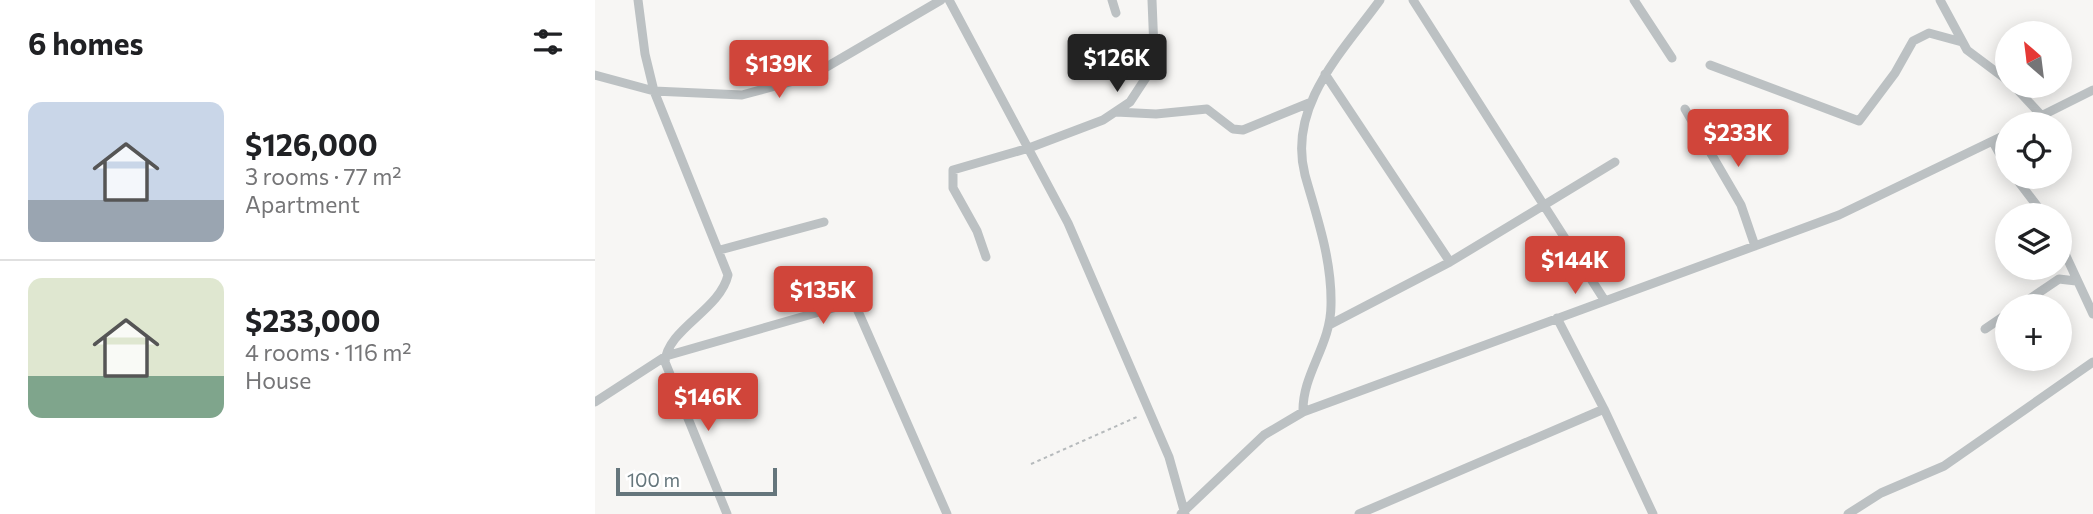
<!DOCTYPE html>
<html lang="en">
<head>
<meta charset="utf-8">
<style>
	body { margin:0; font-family:Commissioner,sans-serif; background:#f2f2f2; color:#202124; height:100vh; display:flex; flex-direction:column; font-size:26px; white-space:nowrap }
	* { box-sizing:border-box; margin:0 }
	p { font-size:23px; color:#757577 }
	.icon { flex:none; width:38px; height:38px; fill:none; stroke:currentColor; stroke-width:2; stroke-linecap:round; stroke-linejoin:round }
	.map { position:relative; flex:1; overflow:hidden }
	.panel { display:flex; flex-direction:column; background:#fff; width:595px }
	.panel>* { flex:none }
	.needle { width:46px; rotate:332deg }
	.buttons { position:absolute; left:1400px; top:21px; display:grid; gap:14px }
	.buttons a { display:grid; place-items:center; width:77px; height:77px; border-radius:50%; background:#fff; box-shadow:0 4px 18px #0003; font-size:35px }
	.scale { position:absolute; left:21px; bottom:18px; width:161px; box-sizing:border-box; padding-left:7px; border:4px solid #65767c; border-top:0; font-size:19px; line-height:24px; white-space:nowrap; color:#65767c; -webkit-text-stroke:5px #fff; paint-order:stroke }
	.price { position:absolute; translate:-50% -60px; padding:0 16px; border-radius:7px; background:#d0453a; color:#fff; font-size:23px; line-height:46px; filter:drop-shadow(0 2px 4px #0008) }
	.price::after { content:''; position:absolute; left:50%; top:42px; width:21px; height:16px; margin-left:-10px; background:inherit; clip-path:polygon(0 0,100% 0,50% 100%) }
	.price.selected { background:#222; color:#fff }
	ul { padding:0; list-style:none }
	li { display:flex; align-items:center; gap:21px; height:175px; padding:0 28px }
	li+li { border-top:2px solid #e0e0e0 }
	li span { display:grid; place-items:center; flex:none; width:196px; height:140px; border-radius:14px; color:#555 }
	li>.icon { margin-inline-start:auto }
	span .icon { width:84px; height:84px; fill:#fffc; stroke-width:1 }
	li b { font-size:30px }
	h2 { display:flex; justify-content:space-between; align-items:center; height:84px; padding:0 28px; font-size:30px }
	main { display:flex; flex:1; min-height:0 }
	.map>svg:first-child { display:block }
</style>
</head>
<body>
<main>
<section class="panel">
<h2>6 homes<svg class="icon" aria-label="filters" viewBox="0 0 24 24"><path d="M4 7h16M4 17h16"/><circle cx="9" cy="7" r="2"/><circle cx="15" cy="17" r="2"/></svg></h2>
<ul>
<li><span style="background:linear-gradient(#c9d6e8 70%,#9aa5b1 0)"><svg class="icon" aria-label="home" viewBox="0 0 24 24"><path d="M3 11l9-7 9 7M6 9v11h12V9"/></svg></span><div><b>$126,000</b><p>3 rooms · 77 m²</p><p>Apartment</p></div></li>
<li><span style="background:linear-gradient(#dfe7d0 70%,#7fa58c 0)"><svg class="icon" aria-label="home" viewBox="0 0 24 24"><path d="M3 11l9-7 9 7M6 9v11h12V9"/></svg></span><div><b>$233,000</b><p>4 rooms · 116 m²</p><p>House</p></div></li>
</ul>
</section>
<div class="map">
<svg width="1498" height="514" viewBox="0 0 1498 514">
	<rect width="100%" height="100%" fill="#f7f6f4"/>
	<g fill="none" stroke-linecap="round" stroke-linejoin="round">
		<path stroke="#b6babc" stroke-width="2" stroke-dasharray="3.5 3.5" stroke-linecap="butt" d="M436,464L544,416"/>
		<path stroke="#bcc1c3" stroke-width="9" d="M43,0L50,54L59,91L133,275C125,310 72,329 70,362L132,514
			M354,0L473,223L574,457L590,514
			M517,0L521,13
			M818,0L1010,301
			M1039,0L1077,58
			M1345,0L1372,50L1412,80
			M1115,65L1264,121L1300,73L1318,41L1334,33L1367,42
			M730,74L855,262
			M0,75L59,91L147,95L206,79L228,69L346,0
			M1419,86L1446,115
			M1090,109L1146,205L1160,246
			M521,112L561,114L612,109L638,129L648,130L714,103
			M1430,124L1498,90
			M1398,142L1412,167
			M1420,177L1449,215
			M1465,243L1498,314
			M125,250L229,222
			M391,257L382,231L358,188V170L434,148L508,120L535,102L554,73L559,50L557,0
			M1424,306L1464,279L1481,281
			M962,318L1009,409L1058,514
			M736,324L855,262L1020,162
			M1390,329L1412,314
			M0,402L71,356L259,302L352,514
			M708,412C707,374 736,345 736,305C737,259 722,218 710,175C692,106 748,51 785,0
			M586,514L669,435L708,412L1244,215L1412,134
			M764,514L1009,409
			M1253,514L1286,493L1349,466L1498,362"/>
	</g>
</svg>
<div class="buttons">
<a><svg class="needle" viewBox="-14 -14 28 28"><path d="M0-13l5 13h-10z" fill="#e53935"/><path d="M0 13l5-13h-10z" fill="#757577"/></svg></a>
<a><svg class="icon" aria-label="locate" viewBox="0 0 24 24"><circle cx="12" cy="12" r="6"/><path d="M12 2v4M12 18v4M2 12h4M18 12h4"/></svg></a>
<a><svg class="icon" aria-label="layers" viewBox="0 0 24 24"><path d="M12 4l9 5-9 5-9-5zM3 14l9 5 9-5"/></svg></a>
<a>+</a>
</div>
<div class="scale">100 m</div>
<b class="price selected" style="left:522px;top:94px">$126K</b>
<b class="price" style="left:184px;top:100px">$139K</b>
<b class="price" style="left:1143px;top:169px">$233K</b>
<b class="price" style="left:980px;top:296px">$144K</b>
<b class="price" style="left:228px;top:326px">$135K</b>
<b class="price" style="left:113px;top:433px">$146K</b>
</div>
</main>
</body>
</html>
